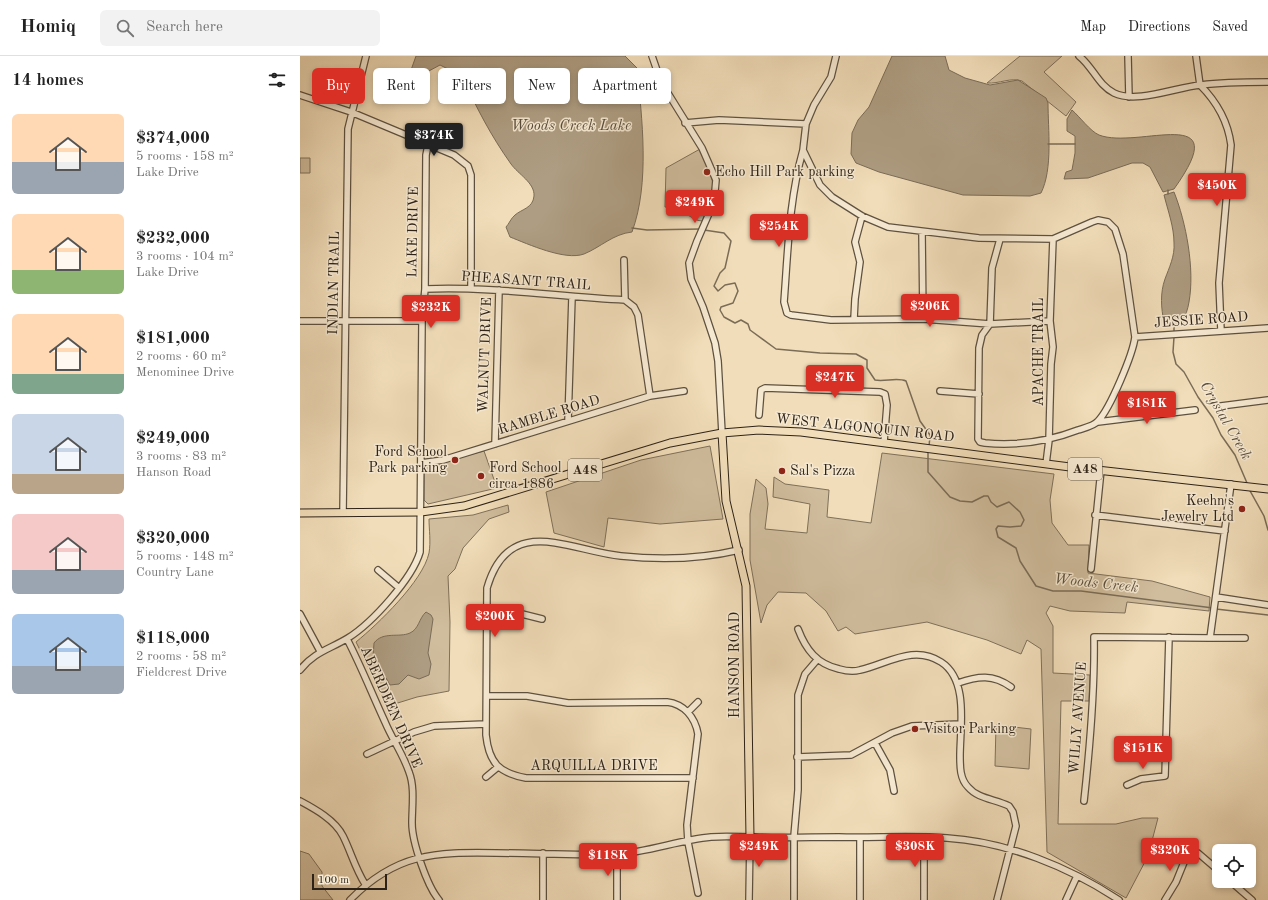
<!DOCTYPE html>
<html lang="en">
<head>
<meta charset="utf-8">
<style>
	body { margin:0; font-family:"Old Standard TT",serif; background:#f2f2f2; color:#222; height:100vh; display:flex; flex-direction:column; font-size:15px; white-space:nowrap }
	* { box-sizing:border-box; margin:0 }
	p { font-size:13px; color:#767676 }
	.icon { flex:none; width:22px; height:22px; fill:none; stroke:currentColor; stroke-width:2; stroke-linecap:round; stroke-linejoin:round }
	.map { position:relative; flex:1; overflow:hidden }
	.side { display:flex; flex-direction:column; background:#fff; width:300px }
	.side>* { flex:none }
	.hud { position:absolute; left:12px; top:12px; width:380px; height:36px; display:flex; gap:8px }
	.fabs { position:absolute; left:912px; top:788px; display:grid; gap:8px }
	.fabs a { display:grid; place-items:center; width:44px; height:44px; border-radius:6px; background:#fff; box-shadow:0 2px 6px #0003; font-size:20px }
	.scale { position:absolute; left:12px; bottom:10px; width:75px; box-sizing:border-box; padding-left:4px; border:2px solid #2d2217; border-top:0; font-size:11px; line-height:14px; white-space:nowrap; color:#2d2217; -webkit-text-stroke:3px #f6e9d2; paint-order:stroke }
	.price { position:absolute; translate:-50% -34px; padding:0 9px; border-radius:4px; background:#d93025; color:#fff; font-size:13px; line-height:26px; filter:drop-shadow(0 1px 2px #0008) }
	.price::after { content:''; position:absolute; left:50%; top:24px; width:12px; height:9px; margin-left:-6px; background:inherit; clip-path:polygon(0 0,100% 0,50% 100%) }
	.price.active { background:#222; color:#fff }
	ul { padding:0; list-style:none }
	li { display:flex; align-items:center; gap:12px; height:100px; padding:0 12px }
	li span { display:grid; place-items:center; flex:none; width:112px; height:80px; border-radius:6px; color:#555 }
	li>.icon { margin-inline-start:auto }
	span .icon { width:48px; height:48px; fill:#fffc; stroke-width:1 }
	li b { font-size:17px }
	h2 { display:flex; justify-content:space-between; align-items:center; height:48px; padding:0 12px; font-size:17px }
	.chip { padding:0 14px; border-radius:6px; background:#fff; box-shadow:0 2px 6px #0003; font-size:14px; line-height:36px }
	.chip.active { background:#d93025; color:#fff }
	header { display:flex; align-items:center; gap:24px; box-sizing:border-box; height:56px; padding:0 20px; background:#fff; border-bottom:1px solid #e0e0e0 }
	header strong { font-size:19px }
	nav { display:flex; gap:22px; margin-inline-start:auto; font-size:14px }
	.search { width:280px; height:36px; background:#f2f2f2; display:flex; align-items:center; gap:10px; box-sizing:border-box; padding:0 14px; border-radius:6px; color:#767676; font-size:15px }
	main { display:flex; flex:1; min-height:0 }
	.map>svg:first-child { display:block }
</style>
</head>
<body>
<header>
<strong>Homiq</strong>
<div class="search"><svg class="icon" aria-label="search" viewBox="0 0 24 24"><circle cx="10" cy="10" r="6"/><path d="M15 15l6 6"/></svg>Search here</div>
<nav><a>Map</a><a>Directions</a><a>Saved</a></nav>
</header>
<main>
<section class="side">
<h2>14 homes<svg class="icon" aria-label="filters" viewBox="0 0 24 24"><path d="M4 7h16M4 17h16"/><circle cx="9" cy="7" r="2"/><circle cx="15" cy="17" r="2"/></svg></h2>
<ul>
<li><span style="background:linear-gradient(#ffd9b3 60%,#9aa5b1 0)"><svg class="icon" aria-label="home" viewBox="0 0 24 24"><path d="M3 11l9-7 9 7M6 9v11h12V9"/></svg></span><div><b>$374,000</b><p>5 rooms · 158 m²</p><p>Lake Drive</p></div></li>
<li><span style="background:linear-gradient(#ffd9b3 70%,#8fb573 0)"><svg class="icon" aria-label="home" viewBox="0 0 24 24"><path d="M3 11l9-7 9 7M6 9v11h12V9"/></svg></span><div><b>$232,000</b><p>3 rooms · 104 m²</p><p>Lake Drive</p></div></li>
<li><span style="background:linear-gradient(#ffd9b3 75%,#7fa58c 0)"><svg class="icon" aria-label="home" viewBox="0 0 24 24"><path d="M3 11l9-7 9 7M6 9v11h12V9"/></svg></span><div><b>$181,000</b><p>2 rooms · 60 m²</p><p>Menominee Drive</p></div></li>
<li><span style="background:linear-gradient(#c9d6e8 75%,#b9a48a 0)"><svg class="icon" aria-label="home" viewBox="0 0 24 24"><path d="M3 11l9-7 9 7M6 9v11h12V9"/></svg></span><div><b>$249,000</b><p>3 rooms · 83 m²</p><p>Hanson Road</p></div></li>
<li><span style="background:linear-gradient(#f6c9c9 70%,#9aa5b1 0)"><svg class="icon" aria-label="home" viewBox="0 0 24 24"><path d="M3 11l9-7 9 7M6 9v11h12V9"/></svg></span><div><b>$320,000</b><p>5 rooms · 148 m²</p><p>Country Lane</p></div></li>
<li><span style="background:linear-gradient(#a9c7e8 65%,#9aa5b1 0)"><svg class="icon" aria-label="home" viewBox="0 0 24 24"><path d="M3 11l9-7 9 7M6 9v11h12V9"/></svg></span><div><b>$118,000</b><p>2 rooms · 58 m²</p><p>Fieldcrest Drive</p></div></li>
</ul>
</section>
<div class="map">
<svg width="968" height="844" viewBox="0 0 968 844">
	<rect width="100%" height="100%" fill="#f1ddb9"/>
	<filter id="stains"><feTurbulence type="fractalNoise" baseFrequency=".005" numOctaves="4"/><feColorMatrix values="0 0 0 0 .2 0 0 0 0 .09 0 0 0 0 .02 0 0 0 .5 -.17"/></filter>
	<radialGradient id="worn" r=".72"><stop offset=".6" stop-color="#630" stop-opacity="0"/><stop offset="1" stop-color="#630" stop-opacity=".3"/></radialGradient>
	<path fill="#d0bd9d" stroke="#7e705a" d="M720,0H762L744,16L776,46L766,60L722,25C711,21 699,28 687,27Z
		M400,93C413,124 421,133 402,165C391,165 384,151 365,151L366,112Z
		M0,102H10V117H0Z
		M410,390L423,463L360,468L308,462L304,491L254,477L246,436L341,404Z
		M184,395L197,432L128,448L124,444V410Z
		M582,397L754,418L750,444L752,467L768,489H789L788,517L852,525L910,541L909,555L827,546L825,557L770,555L750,550L746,557L753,570V617L790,619L789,645H761L758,768H816L842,762H858L848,800L826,842L747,796L741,593L727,584L721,598L687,584L627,566L555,578L546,571L538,575L526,555L506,537L478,536L467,549L461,567L450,504V458L456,423L466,432L468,448L465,473L507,477L510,448L473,441L474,421L485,428L529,434L527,461L571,467Z
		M208,449L209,456L189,463L163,492L155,513L148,520L150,566L149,635L117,641L88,650L56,586C78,568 123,525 129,497C131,486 129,473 129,463L173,459Z
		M696,669L731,673L729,713L695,710Z
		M0,795L9,798L22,816V830L33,844H0Z"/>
	<path fill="#ae9d82" stroke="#7a6c57" d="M116,0H325L337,12C342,63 350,127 332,176C313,178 301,191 284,198C265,205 228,188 210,181L206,171C209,168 211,162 215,159C222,153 233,152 234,140C235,127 218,118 211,108C191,80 176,51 162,20L140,9L127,16L109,33L105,31Z
		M592,0H645L649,14L665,22L690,29L718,24L746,42L748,47C748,73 753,113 741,137L730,140L663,139L579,116L556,107L551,98L552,77L558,64L569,51Z
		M772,54C780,61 790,75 799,79C838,94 937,45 874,133L863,136L850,111L843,107H832L788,122L764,123L766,116L772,114L775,97V80L767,75V63Z
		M874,136C886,166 895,213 889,246C888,253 885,260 883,267L864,266C861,252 860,237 865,223C869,212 875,200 874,187C874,171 868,155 864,139Z
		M126,556L131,559L133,563L128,597L131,608L129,619L119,623L108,619L99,628L90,629L86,622L84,621L81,611L73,601L74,587C83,575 99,582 110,577C119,573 119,562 126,556Z"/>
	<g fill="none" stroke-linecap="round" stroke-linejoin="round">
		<path stroke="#7a6c57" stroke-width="1.5" d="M748,88H775
			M868,134V138
			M332,172L347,174L400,173
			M404,174L424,177L431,185L425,212L420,217L414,230L418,235L425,229L435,227L438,235L433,247L421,251L420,254L424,261L435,267L441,264L448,268L450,274L476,293L520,297L556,298L567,304V312L575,324C585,326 597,321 606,325L620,365L630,379L629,391
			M874,277V267
			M874,281L873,296L876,308L884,316L898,341L913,362L921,379L935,399L947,427
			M628,394V416L650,441L660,445L672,446L684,440H688L691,446L697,451L709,446L720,456L724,464L721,470L710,471L698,470L696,473L698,481L716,492L720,505L736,530L753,535H781L913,552
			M949,433L964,460L968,474
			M916,553L968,559"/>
		<g stroke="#5e5140" stroke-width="8">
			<path id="minor" d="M352,0L361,26L402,92L416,124L414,146L397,185L389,207L391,223L403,251L415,287L418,305L422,377
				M536,0L531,21L514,49L506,68L503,94L520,129L532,141L562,160L588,171L679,182L753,183L792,166L798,164L808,166L815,173L823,198L835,281C833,298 810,353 798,365C794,370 784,372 778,374C747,386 718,390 685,387L680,386L678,383L679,292L682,279L690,268L692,212L700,183
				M779,0C793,11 798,29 814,37C837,48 876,31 901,29C923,26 946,26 968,26
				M828,0L829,41
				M896,0L900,29
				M900,29C916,45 928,66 931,89L919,227L921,275
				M0,39L51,56L154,99L168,110L171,119V231
				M385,67L419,64L506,68
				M503,94C489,144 488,194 484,246L487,257L491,259L531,264L623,263L690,268L750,265
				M622,176L623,263
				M324,204L325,244L334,251L338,259L350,340
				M125,233C192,230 258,241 325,244
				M554,263L555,243L560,206L555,186L562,160
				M0,265H122
				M835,281L968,272
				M640,335L679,338
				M921,350L968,344
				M459,359L461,334L465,332L580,336L585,338L587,349L584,386
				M268,365L272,241
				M798,366L895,354
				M195,388L199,234
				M121,407L143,404L350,340L384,335
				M746,408L749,384L751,308L753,291L750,265L753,183
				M43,457L48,73L66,0
				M795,459L925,475
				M791,513L801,414
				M78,514L98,531
				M916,541L968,549
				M186,557L222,558L242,563
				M0,558L20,595
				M498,573C506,594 517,608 539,613C546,615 553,616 560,614C587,608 614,588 641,606C669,624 660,671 660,700C660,711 660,723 668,731C678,743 695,743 709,750L713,756L716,770L697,844
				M910,582H945
				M47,583C61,610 72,638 85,666C92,683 103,698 109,716C115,731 112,751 112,767C112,786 127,830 139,844
				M0,614C14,596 30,593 48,582C72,567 112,523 120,496L122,265L125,233L126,99L128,89
				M658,627C678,620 693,618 711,631
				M187,640H227L268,647L367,646C384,648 395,661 398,678L387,769L388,786L398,837
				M388,656L398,646
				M575,687L590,714L594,735
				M67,698L114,676L134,670L186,668
				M497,701L551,699L592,677L612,670L660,668
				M186,721L198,711
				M393,722H226C199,717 189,707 186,679L187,532C209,456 270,495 321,500C359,504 401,503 439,494
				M827,729L841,723L865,720L869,581
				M0,745C15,753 35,764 43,780C51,796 55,812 65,828
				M784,745C790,690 795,636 794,581L910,582L931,428
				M243,797V844
				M930,825L952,844
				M50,844C96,797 135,796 196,797C236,797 277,800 317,798C349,796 379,784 411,781C426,780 441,781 455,781C483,782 511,781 539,781C575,782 612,779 647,782C708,786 769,811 819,844
				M317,844V798
				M449,844L450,781
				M494,844V780L498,734V639L505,618L517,604
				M560,844V782
				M624,844V781
				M766,844L777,820
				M865,844L876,826L889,794L898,797L919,815"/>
		</g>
		<g stroke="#2d2217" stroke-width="9">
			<path id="major" d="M422,377L426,445L446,530L450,781
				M0,457L121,456L164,450L370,387L422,377L459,374L501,376L770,411L968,433"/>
		</g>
		<use href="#minor" stroke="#f6e9d2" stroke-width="5.5"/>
		<use href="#major" stroke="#f1ddb9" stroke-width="7"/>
	</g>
	<g fill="#8f2418" stroke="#f6e9d2" stroke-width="1.5">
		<circle cx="407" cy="116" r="4"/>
		<circle cx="155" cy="404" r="4"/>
		<circle cx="482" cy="415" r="4"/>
		<circle cx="181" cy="420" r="4"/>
		<circle cx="942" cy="453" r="4"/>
		<circle cx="615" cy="673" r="4"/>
	</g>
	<g text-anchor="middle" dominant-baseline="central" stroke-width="3" stroke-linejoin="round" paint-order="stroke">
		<g fill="#f6e9d2" stroke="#695e4f" stroke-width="1">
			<rect x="768" y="402" width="34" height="22" rx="3"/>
			<rect x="268" y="403" width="34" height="22" rx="3"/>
		</g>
		<g font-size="13" font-weight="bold" fill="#2d2217">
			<text x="785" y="413">A48</text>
			<text x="285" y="414">A48</text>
		</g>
		<g font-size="14" fill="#2d2217" stroke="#f6e9d2" text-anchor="start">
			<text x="415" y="116">Echo Hill Park parking</text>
			<text x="147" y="396" text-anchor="end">Ford School<tspan x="147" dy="16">Park parking</tspan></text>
			<text x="189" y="412">Ford School<tspan x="189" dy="16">circa 1886</tspan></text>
			<text x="490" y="415">Sal's Pizza</text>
			<text x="934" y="445" text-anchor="end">Keehn's<tspan x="934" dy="16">Jewelry Ltd</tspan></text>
			<text x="623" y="673">Visitor Parking</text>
		</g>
		<g font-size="14" fill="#2d2217" stroke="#f6e9d2">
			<text transform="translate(113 176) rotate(-89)">LAKE DRIVE</text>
			<text transform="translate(226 225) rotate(4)">PHEASANT TRAIL</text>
			<text transform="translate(34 227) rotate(-89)">INDIAN TRAIL</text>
			<text transform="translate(901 264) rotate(-4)">JESSIE ROAD</text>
			<text transform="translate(739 296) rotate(-90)">APACHE TRAIL</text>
			<text transform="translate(185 299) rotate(-88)">WALNUT DRIVE</text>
			<text transform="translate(249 359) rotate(-17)">RAMBLE ROAD</text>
			<text transform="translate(565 372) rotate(6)">WEST ALGONQUIN ROAD</text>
			<text transform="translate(435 609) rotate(-90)">HANSON ROAD</text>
			<text transform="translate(91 651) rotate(66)">ABERDEEN DRIVE</text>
			<text transform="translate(778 662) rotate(-86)">WILLY AVENUE</text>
			<text x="294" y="710">ARQUILLA DRIVE</text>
		</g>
		<g font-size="15" font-style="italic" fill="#5a4d3c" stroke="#f6e9d2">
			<text x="271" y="70">Woods Creek Lake</text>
			<text transform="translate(925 365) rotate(60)">Crystal Creek</text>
			<text transform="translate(796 528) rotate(6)">Woods Creek</text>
		</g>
	</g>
	<rect width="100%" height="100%" filter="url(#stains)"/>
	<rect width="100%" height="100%" fill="url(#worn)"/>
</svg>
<div class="fabs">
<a><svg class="icon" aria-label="locate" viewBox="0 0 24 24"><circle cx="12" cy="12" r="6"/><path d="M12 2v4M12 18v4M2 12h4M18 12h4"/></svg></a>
</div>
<div class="scale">100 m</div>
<b class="price active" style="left:134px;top:101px">$374K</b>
<b class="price" style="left:917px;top:151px">$450K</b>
<b class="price" style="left:395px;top:168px">$249K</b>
<b class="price" style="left:479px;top:192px">$254K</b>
<b class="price" style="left:630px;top:272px">$206K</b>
<b class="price" style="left:131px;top:273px">$232K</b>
<b class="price" style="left:535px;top:343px">$247K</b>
<b class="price" style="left:847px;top:369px">$181K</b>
<b class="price" style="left:195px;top:582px">$200K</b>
<b class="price" style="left:843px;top:714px">$151K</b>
<b class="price" style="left:459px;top:812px">$249K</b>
<b class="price" style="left:615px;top:812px">$308K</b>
<b class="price" style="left:870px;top:816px">$320K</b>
<b class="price" style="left:308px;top:821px">$118K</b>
<div class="hud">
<a class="chip active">Buy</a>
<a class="chip">Rent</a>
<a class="chip">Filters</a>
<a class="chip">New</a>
<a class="chip">Apartment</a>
</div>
</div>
</main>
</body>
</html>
